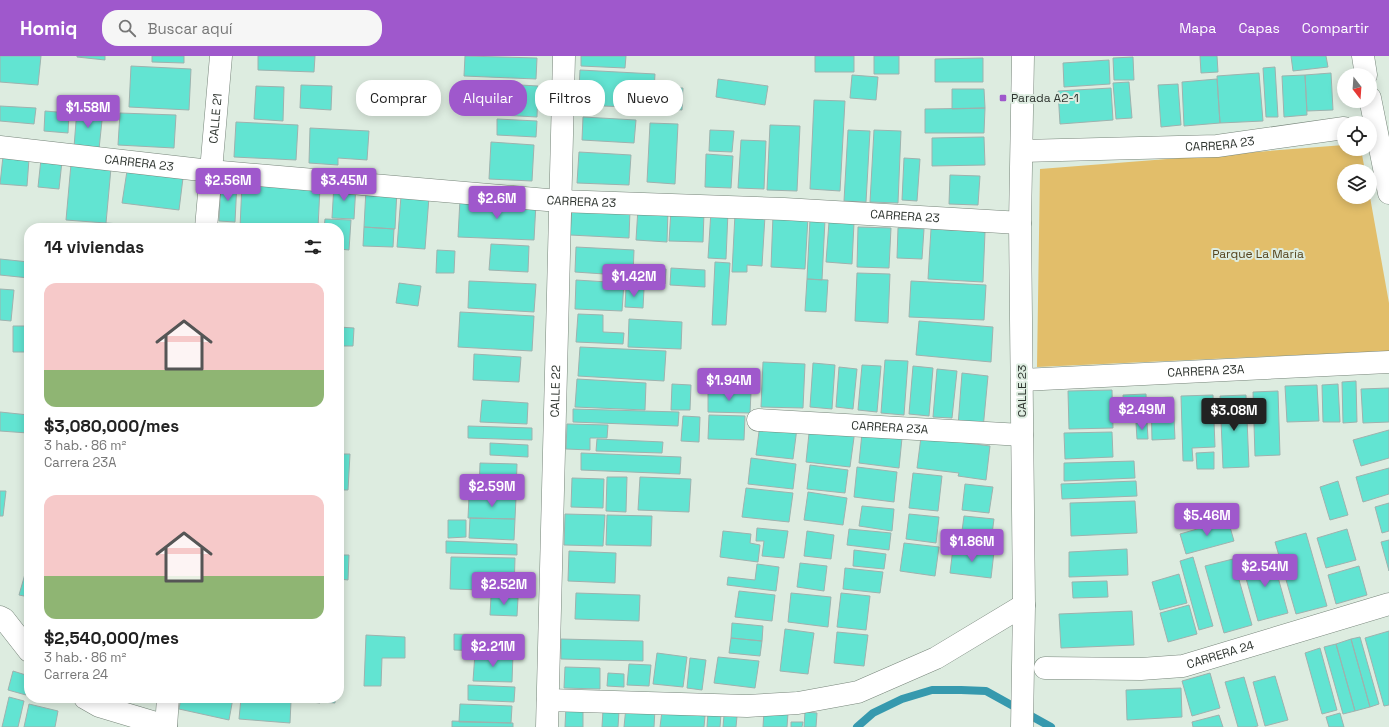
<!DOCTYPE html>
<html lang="es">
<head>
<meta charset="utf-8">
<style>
	body { margin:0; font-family:"Space Grotesk",sans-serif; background:#f6f6f6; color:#222; height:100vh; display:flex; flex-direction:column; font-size:15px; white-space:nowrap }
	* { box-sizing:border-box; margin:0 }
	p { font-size:13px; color:#767676 }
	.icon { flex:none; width:22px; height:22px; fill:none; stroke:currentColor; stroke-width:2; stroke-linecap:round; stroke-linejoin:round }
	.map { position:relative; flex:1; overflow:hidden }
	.sheet { position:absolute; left:24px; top:167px; width:320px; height:480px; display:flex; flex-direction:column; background:#fff; border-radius:16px; box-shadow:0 2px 10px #0003 }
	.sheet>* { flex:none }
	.guide { position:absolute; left:356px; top:24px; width:380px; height:36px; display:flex; gap:8px }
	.needle { width:26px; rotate:163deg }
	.buttons { position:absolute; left:1337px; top:12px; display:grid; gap:8px }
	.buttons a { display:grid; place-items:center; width:40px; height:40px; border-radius:50%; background:#fff; box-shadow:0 2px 10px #0003; font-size:20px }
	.price { position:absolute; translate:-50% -34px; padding:0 9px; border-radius:4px; background:#9f58cc; color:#fff; font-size:13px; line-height:26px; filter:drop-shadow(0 1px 2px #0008) }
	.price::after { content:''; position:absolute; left:50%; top:24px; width:12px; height:9px; margin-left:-6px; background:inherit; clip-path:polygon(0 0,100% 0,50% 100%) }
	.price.active { background:#222; color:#fff }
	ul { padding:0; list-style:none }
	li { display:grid; align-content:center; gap:8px; height:212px; padding:0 20px }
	li span { display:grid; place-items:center; height:124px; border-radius:12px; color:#555 }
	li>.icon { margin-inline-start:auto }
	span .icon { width:72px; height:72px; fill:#fffc; stroke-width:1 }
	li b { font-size:17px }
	h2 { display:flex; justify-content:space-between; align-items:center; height:48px; padding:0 20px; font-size:17px }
	.tag { padding:0 14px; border-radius:16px; background:#fff; box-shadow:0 2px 10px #0003; font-size:14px; line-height:36px }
	.tag.active { background:#9f58cc; color:#fff }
	header { display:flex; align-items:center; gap:24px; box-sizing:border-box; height:56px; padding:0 20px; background:#9f58cc; color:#fff }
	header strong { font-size:19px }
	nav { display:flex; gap:22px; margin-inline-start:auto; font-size:14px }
	.search { width:280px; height:36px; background:#f6f6f6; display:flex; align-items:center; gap:10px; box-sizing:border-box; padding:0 14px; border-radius:16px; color:#767676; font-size:15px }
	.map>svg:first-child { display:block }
</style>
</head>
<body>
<header>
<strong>Homiq</strong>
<div class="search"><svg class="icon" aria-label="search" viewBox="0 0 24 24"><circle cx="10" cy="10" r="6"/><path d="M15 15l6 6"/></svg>Buscar aquí</div>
<nav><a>Mapa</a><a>Capas</a><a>Compartir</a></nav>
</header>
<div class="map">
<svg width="1389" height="671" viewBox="0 0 1389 671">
	<rect width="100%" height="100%" fill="#ddece0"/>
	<path fill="#e2be6a" d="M1344,89V93H1361L1365,115H1344V141H1370L1389,247V295L1037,311L1040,113Z"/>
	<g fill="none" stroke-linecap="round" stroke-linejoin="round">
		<path stroke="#3699ae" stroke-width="8" d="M857,671L873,657L902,643L932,634H961L986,635L1051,671"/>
	</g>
	<path fill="#62e4d2" stroke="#9eb2ae" d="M0,0H41L38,29L0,26Z
		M77,0H105V4L77,1Z
		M152,0H184V7L152,6Z
		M258,0H315L314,16L258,14Z
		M465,0L537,2L536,23L464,20Z
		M581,0H626L625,12L581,10Z
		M815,0H854V16H815Z
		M874,0H899V18H874Z
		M1200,0H1217L1218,16L1201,17Z
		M1291,0H1326L1328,11L1293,15Z
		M1133,1L1134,24H1114L1113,2Z
		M983,2V26H935V3Z
		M1109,4L1110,28L1064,31L1063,7Z
		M131,10L191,13L189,54L129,51Z
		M1275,11L1278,61H1266L1263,12Z
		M580,14L655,18L653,52L578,49Z
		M1259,17L1263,65L1220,67L1217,20Z
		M1331,17L1333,54L1307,55L1305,19Z
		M852,19L878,21L876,44L850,42Z
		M1305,19L1307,59L1284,61L1282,20Z
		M718,23L768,30L765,49L716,41Z
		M1217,23L1220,67L1184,70L1182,26Z
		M466,26L538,30L537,61L464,57Z
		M1129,26L1132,62L1116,63L1113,27Z
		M1178,28L1181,69L1161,71L1158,29Z
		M301,29L332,30L331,54L300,52Z
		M256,30L284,31L283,65L254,63Z
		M658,31L683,32L682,54L657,52Z
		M1111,32L1113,64L1060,68L1058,35Z
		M952,33H984L985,52L952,53Z
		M814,44L845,45L840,135L810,133Z
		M0,50L36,52L34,68L0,65Z
		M985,52L984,77H925V53Z
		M77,53L103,55L99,93L74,91Z
		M45,55L69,57L68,77L44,75Z
		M120,57L176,59L174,92L118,89Z
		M583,61L636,64L634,87L582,84Z
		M497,63L537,65L536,81L497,79Z
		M236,66L298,69L296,104L234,101Z
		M650,67L678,68L675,128L647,126Z
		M770,69L800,70L797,135L767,134Z
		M310,72L369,75L367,104L338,102V109L309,107Z
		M710,74L734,75L732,96L709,95Z
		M848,74L870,75L866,146L844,145Z
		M874,74L901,75L898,147L870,146Z
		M984,81L985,109L932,110V82Z
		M741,84L766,85L764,133L738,132Z
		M491,86L534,89L532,125L489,123Z
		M579,96L631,99L629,129L577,127Z
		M706,98L733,100L731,132L705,131Z
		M3,100L29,103L27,130L0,128Z
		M904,102L920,103L917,145L902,144Z
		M41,103L62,105L59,133L38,131Z
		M71,108L111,112L106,167L66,164Z
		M127,115L183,122L179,154L122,147Z
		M950,119L980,120L978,149L949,148Z
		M221,125L237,126L235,166L219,165Z
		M242,127L320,131L318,172H240Z
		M334,128L356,129L354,163L332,162Z
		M366,133L397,134L395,173L364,171Z
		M401,140L429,141L425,193L397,191Z
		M460,143L536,147L534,184L458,181Z
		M572,151L630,154L629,182L570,179Z
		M638,152L668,153L667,186L636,184Z
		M671,155L704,156L703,186L669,185Z
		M711,155L728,156L726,203L708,202Z
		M735,158L765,160L762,210L747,209V216H732Z
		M773,159L808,161L805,213L771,211Z
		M325,163L351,164L349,194L339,193V172H324Z
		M810,163L825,164L822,224L807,223Z
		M829,166L854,167L852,208L826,206Z
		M106,167L178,172H106Z
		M364,171L394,173L393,191L363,190Z
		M858,171L891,172L889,212L857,211Z
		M898,172L924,173L922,203L897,202Z
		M931,173L985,176L983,226L928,223Z
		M491,188L529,190L528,216L489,214Z
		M576,191L634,194L633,220L575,216Z
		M437,194L455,195L454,217H436Z
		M0,203L29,206V222L0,219Z
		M715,206L730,207L726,269H712Z
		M638,212L666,213L665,228L637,226Z
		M671,212L705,214V231L670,229Z
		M857,217L890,218L888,267L855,265Z
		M807,223L828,224L826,256L805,255Z
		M576,224L624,227L622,255L575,253Z
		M469,225L536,228L534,256L468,252Z
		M911,225L986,229L984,264L909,261Z
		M399,227L421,230L418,250L396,247Z
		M626,232L644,233L643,252L625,251Z
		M0,233L14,234L11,265L0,264Z
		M460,256L534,260L532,295L458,291Z
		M578,258L603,259V276L624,277L623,288L576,286Z
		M629,263L682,266L681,293L628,291Z
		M919,265L993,271L991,306L916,299Z
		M13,270H29V296H13Z
		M339,271L354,272L353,290H339Z
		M580,291L666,295L664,325L578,320Z
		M474,298L521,301L519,326L473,324Z
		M885,304L908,305L904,359L881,357Z
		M763,306L805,308L803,352L761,351Z
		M813,307L835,309L832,353L810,351Z
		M862,309L881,310L877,356L858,354Z
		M913,310L933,312L929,360L909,358Z
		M839,311L857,313L853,353L836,351Z
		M937,313L957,315L952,362L933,361Z
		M962,317L988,320L983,373L958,370Z
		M577,323L646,327L645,354L575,351Z
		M1356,325L1357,366L1343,367L1342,326Z
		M672,328L691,329L690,354H671Z
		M1338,328L1340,366H1323L1322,329Z
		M1317,329L1319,365L1287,366L1285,330Z
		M1389,332V366L1363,367L1361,333Z
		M1112,334L1113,372L1069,373L1068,335Z
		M708,335L751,336L750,357L708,356Z
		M1278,335L1280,399L1255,400L1253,336Z
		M1146,338L1147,362L1124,363L1123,339Z
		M1213,339L1215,391L1192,392L1193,405H1183L1181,340Z
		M1246,339L1249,411L1223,412L1220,340Z
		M1173,341L1175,383L1152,384L1151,342Z
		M482,344L528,347L527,368L480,366Z
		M573,353L679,356L678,370L573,366Z
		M0,356L29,359L28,377L0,375Z
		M709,359L745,360L744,384L708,383Z
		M683,360L700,361L699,386L681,385Z
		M1147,366L1148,383H1137L1136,367Z
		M567,368L608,369L607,382H590V394L566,393Z
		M760,368L797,372L793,403L756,399Z
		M810,368L855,374L850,411L806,406Z
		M468,370L532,372V384L468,382Z
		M1389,374V402L1361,410L1353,384Z
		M1112,376L1113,401L1065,403L1064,377Z
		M862,377L902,382L899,412L859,407Z
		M921,381L990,390L986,424L958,420L959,417L917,412Z
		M597,383L663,386L662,397L596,395Z
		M490,387L528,389V401L490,399Z
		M1214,396V413H1197L1196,397Z
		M581,397L681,401L680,418L581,414Z
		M339,398H350L348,434H339Z
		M751,402L796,408L793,433L748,428Z
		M1134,405L1135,422L1064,425V407Z
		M480,407L517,408L516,438L479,437Z
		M810,409L848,414L845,437L807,433Z
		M857,411L897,416L894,446L854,441Z
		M1389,412V438L1363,446L1356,421Z
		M913,417L942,420L938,455L909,452Z
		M607,421H627L626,456L606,455Z
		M640,421L691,423L689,456L638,454Z
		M572,422L604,423L603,452L571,451Z
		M1136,425L1137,440L1062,443L1061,428Z
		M1338,425L1348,459L1330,464L1320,431Z
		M965,428L993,431L989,457L962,454Z
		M746,432L793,437L789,466L742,461Z
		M0,435H6L3,460H0Z
		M808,436L847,442L843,469L804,464Z
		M469,441L516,442L515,463L468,462Z
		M1135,445L1137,477L1071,480L1070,447Z
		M1389,447V475L1382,477L1375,451Z
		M862,450L894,453L892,475L859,470Z
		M565,458L605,459L603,490L564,489Z
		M909,458L939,461L936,487L906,483Z
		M607,459L652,460L651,490L606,489Z
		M964,460L994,463L990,493L960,490Z
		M470,462L515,463L514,484L469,482Z
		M448,464H466V481L448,482Z
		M1228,464L1234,485L1186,498L1180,478Z
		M757,472L788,475L784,502L762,500L764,485H756Z
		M849,473L891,477L889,494L847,489Z
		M1347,473L1356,504L1326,512L1317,482Z
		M723,475L751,478L750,487L760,489L758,506L720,501Z
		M807,475L834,479L831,503L804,500Z
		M1306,477L1327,550L1296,558L1275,486Z
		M1389,484V515L1381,486Z
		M446,485L517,488V499L446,497Z
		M904,487L939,491L935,520L900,515Z
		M953,492L994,496L991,522L950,517Z
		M1127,493L1128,519L1069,521V496Z
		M854,494L886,498L884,513L853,510Z
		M569,495L616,497L615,527L568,525Z
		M339,499H349L348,524L339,523Z
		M1272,500L1288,557L1258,565L1242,508Z
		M451,501L515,502L514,535L450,533Z
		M1193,501L1213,570L1199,574L1180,505Z
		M1233,503L1252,569L1224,577L1205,510Z
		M800,507L827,510L824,535L797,531Z
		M757,508L779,511L776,535L727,529L728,521L755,524Z
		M1359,510L1367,539L1336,548L1328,519Z
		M845,512L883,516L880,537L843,533Z
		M25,518L29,519V541L19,539Z
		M1179,518L1187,547L1160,554L1152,526Z
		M1107,525L1108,541L1073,542L1072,526Z
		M739,535L775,539L772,565L735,561Z
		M576,537L640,539L639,565L575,563Z
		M791,537L831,541L828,571L788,566Z
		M841,537L870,540L866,574L837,571Z
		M491,541L518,542L517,560L490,559Z
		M1189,549L1197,578L1168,586L1160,557Z
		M1132,555L1134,589L1061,592L1059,558Z
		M732,567L763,570L762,585L731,582Z
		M785,573L814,577L808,618L780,615Z
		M1389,575V649L1384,650L1365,582Z
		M837,576L868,579L864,610L834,607Z
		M454,578L519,580L518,596L454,594Z
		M366,579L405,581V602H382L381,630H364Z
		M1360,581L1379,648L1370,651L1351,583Z
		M731,582L762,585L760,600L729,597Z
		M561,583L643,585V605L561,603Z
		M1351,583L1370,651L1355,655L1336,588Z
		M1336,588L1355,655L1343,658L1324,591Z
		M1320,592L1337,654L1322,658L1305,597Z
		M475,597L513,598L512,626L473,625Z
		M657,597L687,601L683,631L653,628Z
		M718,601L759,605L755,632L714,627Z
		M690,602L706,604L702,634L687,632Z
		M629,608L651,609L649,630L627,629Z
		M565,611L600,612V633L564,632Z
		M13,615L29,620V629L26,639L8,634Z
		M608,617L624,618V631L607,630Z
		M1210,617L1220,652L1192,660L1182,625Z
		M1275,620L1288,664L1265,670L1253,626Z
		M1244,621L1258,670L1253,671H1238L1225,626Z
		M468,629L515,631L514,646L468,644Z
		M1181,632L1182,661L1127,664L1126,634Z
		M9,641L24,645L18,671H2Z
		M181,642H233L229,664L179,653Z
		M241,642L291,645L290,667L239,663Z
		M280,642H321L320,647Z
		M321,642H335V647L321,646Z
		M29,648L58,655L55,671H24Z
		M460,648L512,650L511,667L459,666Z
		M566,650L583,651V671H565Z
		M626,651L655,653L654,671H624Z
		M603,654L619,655L618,671H602Z
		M662,655L705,660L704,671H660Z
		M764,655L788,657L787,671H763Z
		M805,656L817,657L816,671H804Z
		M708,657L721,658L720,671H707Z
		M1340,657L1344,671H1329L1326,661Z
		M724,659L737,660L736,671H723Z
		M1219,659L1223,671H1193L1192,666Z
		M452,665L513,667V671H452Z
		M791,666H803L802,671H791Z"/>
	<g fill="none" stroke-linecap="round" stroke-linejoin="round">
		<g stroke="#77857a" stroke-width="23">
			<g id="minor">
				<path d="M1363,0L1366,19"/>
				<path d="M1370,42L1389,137"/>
				<path id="s1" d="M0,91L210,115L559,145L784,153L1020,167"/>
				<path id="s2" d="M1022,95L1217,90L1344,72"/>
				<path id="s3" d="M206,172L221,0"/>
				<path id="s4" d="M1022,324L1389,306"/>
				<path id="s5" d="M758,364L1022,379"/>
				<path d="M0,561L4,563L29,595"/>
				<path id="s6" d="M1045,612L1141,613L1183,610L1389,548"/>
				<path d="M85,642L99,650L166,670"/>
				<path d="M548,644L747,650L798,647L858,636L936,602L1024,549"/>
				<path d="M166,671L168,642"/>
				<path id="s7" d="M547,671L564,0"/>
				<path d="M1022,671L1024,549L1020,167L1023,0"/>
			</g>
		</g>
		<use href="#minor" stroke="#fff" stroke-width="22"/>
	</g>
	<rect fill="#9f58cc" stroke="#ddece0" stroke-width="1.5" x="999" y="38" width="8" height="8" rx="2"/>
	<g text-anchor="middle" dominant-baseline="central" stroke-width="4" stroke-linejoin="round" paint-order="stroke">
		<g font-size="12" fill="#2f3530" stroke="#ddece0" text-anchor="start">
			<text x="1011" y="42">Parada A2-1</text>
		</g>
		<g font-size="12" fill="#2f3530" stroke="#ddece0">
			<text stroke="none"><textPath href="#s3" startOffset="110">CALLE 21</textPath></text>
			<text stroke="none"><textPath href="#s2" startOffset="198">CARRERA 23</textPath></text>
			<text stroke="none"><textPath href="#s1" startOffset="140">CARRERA 23</textPath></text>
			<text stroke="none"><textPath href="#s1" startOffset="584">CARRERA 23</textPath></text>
			<text stroke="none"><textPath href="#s1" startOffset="908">CARRERA 23</textPath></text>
			<text stroke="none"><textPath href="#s4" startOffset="184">CARRERA 23A</textPath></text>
			<text stroke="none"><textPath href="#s7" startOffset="336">CALLE 22</textPath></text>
			<text transform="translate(1022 335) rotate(-90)">CALLE 23</text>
			<text stroke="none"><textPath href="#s5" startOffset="132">CARRERA 23A</textPath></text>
			<text stroke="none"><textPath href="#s6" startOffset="177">CARRERA 24</textPath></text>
		</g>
		<g font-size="12" fill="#55441e" stroke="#ddece0">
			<text x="1258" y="198">Parque La María</text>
		</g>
	</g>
</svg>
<div class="buttons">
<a><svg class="needle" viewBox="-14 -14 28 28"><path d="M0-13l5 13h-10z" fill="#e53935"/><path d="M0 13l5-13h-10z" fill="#767676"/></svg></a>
<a><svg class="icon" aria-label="locate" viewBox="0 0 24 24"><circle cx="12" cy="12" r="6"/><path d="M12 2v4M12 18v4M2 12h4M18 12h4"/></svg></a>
<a><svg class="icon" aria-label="layers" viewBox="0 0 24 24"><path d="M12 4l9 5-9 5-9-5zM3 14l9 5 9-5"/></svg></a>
</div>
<b class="price" style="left:88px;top:73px">$1.58M</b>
<b class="price" style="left:228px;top:146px">$2.56M</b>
<b class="price" style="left:344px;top:146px">$3.45M</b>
<b class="price" style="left:497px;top:164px">$2.6M</b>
<b class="price" style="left:634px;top:242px">$1.42M</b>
<b class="price" style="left:729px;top:346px">$1.94M</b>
<b class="price" style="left:1142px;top:375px">$2.49M</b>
<b class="price active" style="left:1234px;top:376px">$3.08M</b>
<b class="price" style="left:492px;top:452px">$2.59M</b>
<b class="price" style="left:1207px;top:481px">$5.46M</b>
<b class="price" style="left:972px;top:507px">$1.86M</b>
<b class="price" style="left:1265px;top:532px">$2.54M</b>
<b class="price" style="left:504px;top:550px">$2.52M</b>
<b class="price" style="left:493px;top:612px">$2.21M</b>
<div class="guide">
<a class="tag">Comprar</a>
<a class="tag active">Alquilar</a>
<a class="tag">Filtros</a>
<a class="tag">Nuevo</a>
</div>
<section class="sheet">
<h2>14 viviendas<svg class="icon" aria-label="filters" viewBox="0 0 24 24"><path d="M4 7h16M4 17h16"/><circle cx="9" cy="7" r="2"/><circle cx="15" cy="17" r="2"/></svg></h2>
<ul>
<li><span style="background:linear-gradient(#f6c9c9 70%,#8fb573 0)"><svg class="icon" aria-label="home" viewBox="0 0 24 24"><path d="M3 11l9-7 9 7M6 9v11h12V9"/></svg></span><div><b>$3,080,000/mes</b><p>3 hab. · 86 m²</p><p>Carrera 23A</p></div></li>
<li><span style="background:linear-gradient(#f6c9c9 65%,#8fb573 0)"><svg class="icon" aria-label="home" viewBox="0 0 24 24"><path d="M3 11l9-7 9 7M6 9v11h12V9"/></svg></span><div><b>$2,540,000/mes</b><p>3 hab. · 86 m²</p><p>Carrera 24</p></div></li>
</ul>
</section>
</div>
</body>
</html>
